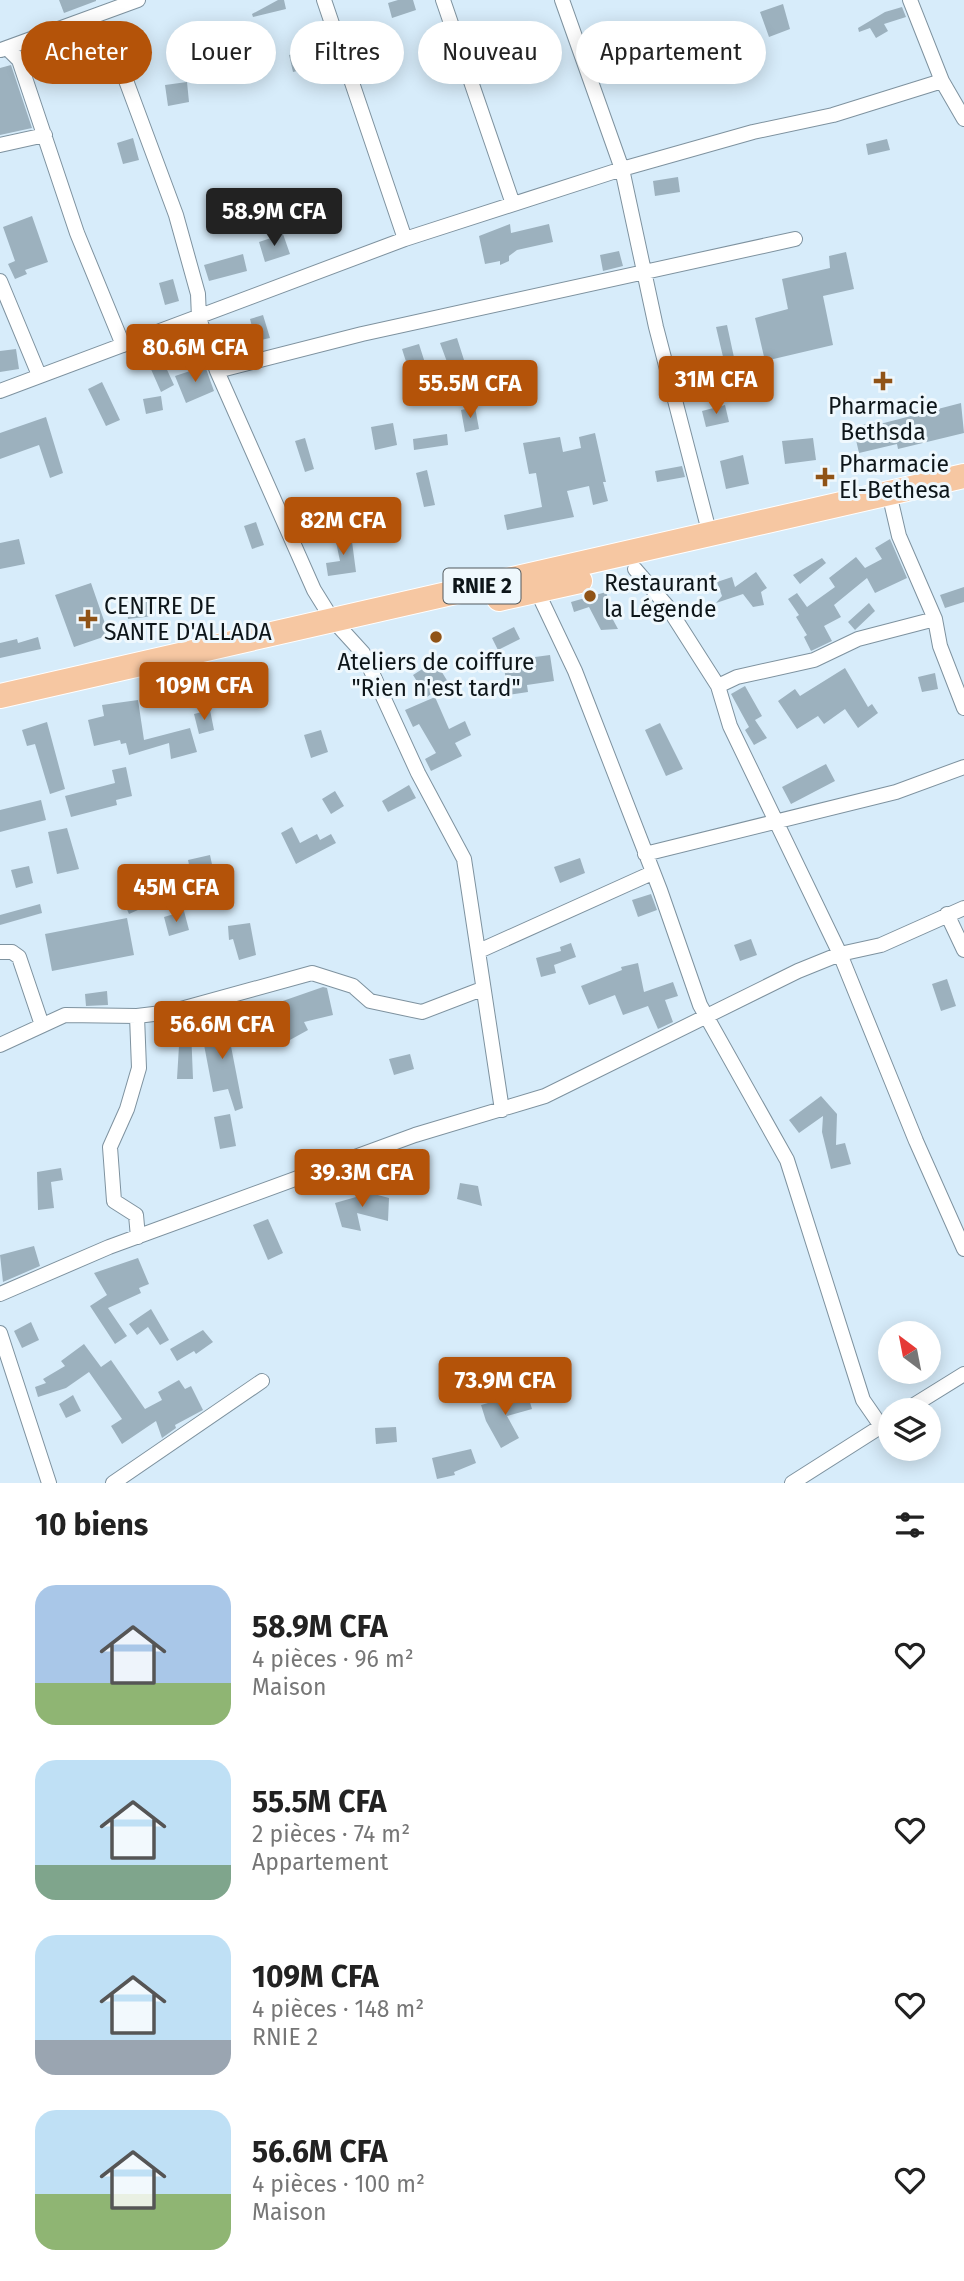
<!DOCTYPE html>
<html lang="fr">
<head>
<meta charset="utf-8">
<style>
	body { margin:0; font-family:"Fira Sans",sans-serif; background:#f6f6f6; color:#222; height:100vh; display:flex; flex-direction:column; font-size:26px; white-space:nowrap }
	* { box-sizing:border-box; margin:0 }
	p { font-size:23px; color:#767676 }
	.icon { flex:none; width:38px; height:38px; fill:none; stroke:currentColor; stroke-width:2; stroke-linecap:round; stroke-linejoin:round }
	.map { position:relative; height:1483px; overflow:hidden }
	.side { display:flex; flex-direction:column; background:#fff; flex:1 }
	.side>* { flex:none }
	.top-card { position:absolute; left:21px; top:21px; width:922px; height:63px; display:flex; gap:14px }
	.needle { width:46px; rotate:328deg }
	.controls { position:absolute; left:878px; top:1321px; display:grid; gap:14px }
	.controls a { display:grid; place-items:center; width:63px; height:63px; border-radius:50%; background:#fff; box-shadow:0 4px 18px #0003; font-size:35px }
	.price { position:absolute; translate:-50% -60px; padding:0 16px; border-radius:7px; background:#b45309; color:#fff; font-size:23px; line-height:46px; filter:drop-shadow(0 2px 4px #0008) }
	.price::after { content:''; position:absolute; left:50%; top:42px; width:21px; height:16px; margin-left:-10px; background:inherit; clip-path:polygon(0 0,100% 0,50% 100%) }
	.price.current { background:#222; color:#fff }
	ul { padding:0; list-style:none }
	li { display:flex; align-items:center; gap:21px; height:175px; padding:0 35px }
	li span { display:grid; place-items:center; flex:none; width:196px; height:140px; border-radius:21px; color:#555 }
	li>.icon { margin-inline-start:auto }
	span .icon { width:84px; height:84px; fill:#fffc; stroke-width:1 }
	li b { font-size:30px }
	h2 { display:flex; justify-content:space-between; align-items:center; height:84px; padding:0 35px; font-size:30px }
	.chip { padding:0 24px; border-radius:32px; background:#fff; box-shadow:0 4px 18px #0003; font-size:24px; line-height:63px }
	.chip.current { background:#b45309; color:#fff }
	.map>svg:first-child { display:block }
</style>
</head>
<body>
<div class="map">
<svg width="964" height="1483" viewBox="0 0 964 1483">
	<rect width="100%" height="100%" fill="#d7ecfa"/>
	<path fill="#9cb1be" d="M59,0H96V1L64,13Z
		M278,0H284L286,9L253,17L252,14Z
		M398,0H413L416,10L392,18L388,3Z
		M783,4L790,29L769,37L760,12Z
		M902,7L906,17L884,24L888,31L876,38L870,28L859,32L858,28L885,12Z
		M309,50L313,67L293,72L289,55Z
		M11,65L32,128L0,135V68Z
		M187,82L189,102L168,106L165,85Z
		M133,138L139,160L123,164L117,143Z
		M887,139L890,150L868,155L866,144Z
		M678,177L680,192L655,196L653,181Z
		M32,216L48,262L25,270L27,274L15,279L8,264L15,261L3,227Z
		M510,224L511,233L549,224L553,242L517,250L509,256V261L500,265V261L485,264L479,236Z
		M283,234L290,254L265,262L259,242Z
		M619,251L623,266L603,271L600,255Z
		M846,252L854,289L823,296L833,345L765,361L755,318L788,309L782,279L830,268L829,256Z
		M243,254L247,271L209,281L204,265Z
		M173,279L179,301L165,305L159,283Z
		M263,315L270,338L256,341L250,319Z
		M727,325L738,376L728,378L716,327Z
		M457,338L471,382L456,386L440,343Z
		M419,344L425,363L408,368L402,349Z
		M16,349L19,369L0,372V351Z
		M163,361L174,385L161,392L150,367Z
		M205,366L214,391L186,403L175,376Z
		M510,380L512,396L477,402L474,386Z
		M102,382L120,420L106,426L88,389Z
		M161,396L163,410L146,414L143,399Z
		M961,403L964,433L898,449L897,444L859,453L853,427L879,421L880,424Z
		M725,405L729,422L706,427L702,411Z
		M475,407L479,429L465,432L461,410Z
		M46,417L63,473L50,478L39,445L0,459V433Z
		M393,423L397,445L375,450L371,427Z
		M595,433L606,482H603L608,501L593,505L589,486L567,491L574,517L507,530L504,515L542,507L536,473L529,474L523,443L560,437L563,452L581,448L579,437Z
		M447,434L448,445L414,450L413,439Z
		M305,438L314,469L305,472L295,441Z
		M813,438L816,460L785,464L782,441Z
		M743,455L749,484L726,489L720,461Z
		M682,466L685,477L657,482L655,471Z
		M427,470L435,505L424,507L416,473Z
		M256,522L264,545L252,549L244,526Z
		M351,534L356,572L328,576L326,563L340,561L335,537Z
		M19,539L25,564L0,569V543Z
		M890,539L907,578L875,593L867,578L834,605L841,617L824,626L832,641L811,651L804,637L807,635L796,617L799,615L788,599L797,593L807,607L835,587L829,578L856,557L865,568L882,559L875,548Z
		M822,558L826,563L800,584L793,575Z
		M756,572L767,588L761,592L764,605L753,607L743,594L716,603L722,596L717,582L732,577L735,587Z
		M91,583L109,635L74,647L55,595Z
		M964,587V602L945,608L940,595Z
		M606,592L609,602L604,603L618,629L601,630L589,607L574,612L571,602Z
		M152,595L154,616L128,619L126,598Z
		M869,603L875,611L855,630L848,622Z
		M514,627L520,639L498,650L492,638Z
		M38,637L41,649L0,658V643L17,639L18,643Z
		M550,655L554,681L527,685L528,692L508,695L504,667L536,663L535,657Z
		M435,661L448,682L427,697L413,675Z
		M845,668L868,707L872,704L878,713L858,728L845,709L824,724L818,716L797,729L778,701L795,689L800,696Z
		M935,673L938,689L922,692L918,677Z
		M745,686L762,716L755,720L767,738L754,745L745,730L749,727L731,694Z
		M435,697L449,729L465,721L471,735L455,743L462,756L431,771L425,759L436,753L419,724L413,727L405,710Z
		M138,700L144,740L190,728L197,752L171,759L169,743L129,755L126,743L121,744L120,740L94,746L88,720L104,716L102,705Z
		M210,710L214,730L199,734L194,714Z
		M47,722L65,789L50,794L35,744L27,746L22,730Z
		M660,723L683,769L666,776L645,730Z
		M321,730L328,752L311,758L304,735Z
		M826,764L835,781L791,804L782,787Z
		M126,767L132,796L116,800L117,805L71,817L65,796L115,783L112,770Z
		M409,785L416,798L388,812L382,801Z
		M335,791L344,806L331,814L322,799Z
		M41,800L46,820L0,832V810Z
		M292,827L300,843L317,834L320,840L331,834L336,843L296,864L281,833Z
		M67,828L79,869L57,874L48,832Z
		M210,855L216,883L194,888L188,860Z
		M580,858L585,873L560,883L554,867Z
		M29,866L33,883L16,888L11,870Z
		M151,885L158,901L129,914L122,898Z
		M651,894L657,910L638,917L632,900Z
		M40,904L42,913L0,925V915Z
		M184,911L189,930L169,936L164,917Z
		M127,918L134,955L52,971L45,934Z
		M250,923L256,955L239,960L233,939L229,940L228,926Z
		M751,939L757,955L740,961L734,945Z
		M571,943L576,957L554,965L556,973L541,977L536,958L561,951L560,947Z
		M638,963L644,992L673,982L678,996L665,1000L673,1022L658,1029L648,1006L623,1015L615,995L589,1005L581,986L622,970L621,967Z
		M947,979L956,1006L941,1011L932,984Z
		M323,987L327,988L333,1015L304,1022L308,1030L279,1046L261,1015L280,1010L277,1003Z
		M107,991L108,1005L86,1006L85,994Z
		M222,1017H232V1036H229L243,1108L235,1111L228,1089L213,1092L201,1029H222Z
		M180,1029H191L193,1079H177Z
		M410,1054L414,1069L394,1075L389,1059Z
		M821,1096L837,1114L836,1145L845,1143L851,1164L831,1169L822,1132L823,1116L799,1133L789,1120Z
		M230,1114L236,1146L220,1149L214,1117Z
		M61,1168L63,1180L51,1182L54,1208L38,1210L37,1172Z
		M460,1183L478,1186L482,1206L457,1199Z
		M363,1191L389,1198L388,1221L357,1213L361,1231L342,1227L335,1203L363,1195Z
		M268,1219L283,1253L268,1260L253,1225Z
		M34,1246L40,1266L3,1282L0,1255Z
		M138,1258L149,1284L139,1288L141,1293L108,1308L127,1336L115,1344L90,1306L107,1295L94,1273Z
		M151,1309L169,1340L160,1345L148,1327L137,1335L129,1324Z
		M31,1322L39,1340L22,1348L14,1331Z
		M203,1330L213,1342L196,1354L194,1351L177,1361L170,1349Z
		M84,1344L101,1367L111,1360L145,1409L162,1400L158,1392L179,1380L185,1389L191,1386L203,1410L175,1425L176,1428L162,1438L156,1421L122,1444L111,1426L122,1419L89,1372L66,1388L38,1397L35,1387L46,1383L43,1379L65,1366L61,1361Z
		M527,1392L532,1409L507,1416L519,1438L501,1448L486,1421L481,1405Z
		M73,1395L81,1411L66,1418L59,1404Z
		M396,1427L397,1442L376,1444L375,1428Z
		M471,1449L476,1463L454,1472L455,1475L437,1479L432,1458Z"/>
	<g fill="none" stroke-linecap="round" stroke-linejoin="round">
		<g stroke="#7e929f" stroke-width="16">
			<path id="street" d="M324,0L405,239
				M443,0L513,204
				M562,0L622,169L656,327L710,535
				M910,0L942,81L964,119
				M108,32L176,215L198,294L199,318L217,371L314,590L332,619L363,653L418,773L464,859L502,1110
				M7,48L19,60L77,233L123,345
				M1,50L138,0
				M0,145L45,135
				M0,281L39,375
				M217,371L362,334L795,239
				M0,391L405,239L622,169L753,132L833,115L942,81
				M889,493L899,536L935,619L940,646L964,708
				M635,569L667,606L718,686
				M537,591L575,671L660,890L700,1005L787,1160L863,1400L881,1426
				M935,619L858,639L814,660L737,677L718,686L730,726L840,954L916,1141L964,1249
				M645,854L896,792L964,767
				M947,914L964,950
				M479,951L652,873
				M0,952H12L19,957L42,1025
				M137,1016L139,1068L127,1109L110,1147L114,1201L136,1215L138,1237
				M0,1045L65,1015L137,1016L170,1012L312,973L353,986L370,1001L422,1012L482,989
				M0,1294L109,1247L415,1135L545,1096L798,971L840,954L881,945L964,908
				M0,1333L49,1483
				M906,1410L964,1374
				M113,1483L262,1381
				M792,1483L891,1420"/>
		</g>
		<g stroke="#fff" stroke-width="26">
			<path id="highway" d="M499,599L580,581
				M0,696L964,476"/>
		</g>
		<use href="#street" stroke="#fff" stroke-width="14"/>
		<use href="#highway" stroke="#f6c7a2" stroke-width="24"/>
	</g>
	<g fill="#905316" stroke="#eff8fd" stroke-width="2.5">
		<path d="M879.5 370.5h7v7h7v7h-7v7h-7v-7h-7v-7h7z"/>
		<path d="M821.5 466.5h7v7h7v7h-7v7h-7v-7h-7v-7h7z"/>
		<circle cx="590" cy="596" r="7"/>
		<path d="M84.5 608.5h7v7h7v7h-7v7h-7v-7h-7v-7h7z"/>
		<circle cx="436" cy="637" r="7"/>
	</g>
	<g text-anchor="middle" dominant-baseline="central" stroke-width="6" stroke-linejoin="round" paint-order="stroke">
		<rect fill="#eff8fd" stroke="#51595d" stroke-width="2" x="443.5" y="568.5" width="77" height="35" rx="5"/>
		<g font-size="21" font-weight="bold" fill="#0d1519">
			<text x="482" y="586">RNIE 2</text>
		</g>
		<g font-size="23" fill="#0d1519" stroke="#eff8fd" text-anchor="start">
			<text x="883" y="406" text-anchor="middle">Pharmacie<tspan x="883" dy="26">Bethsda</tspan></text>
			<text x="839" y="464">Pharmacie<tspan x="839" dy="26">El-Bethesa</tspan></text>
			<text x="604" y="583">Restaurant<tspan x="604" dy="26">la Légende</tspan></text>
			<text x="104" y="606">CENTRE DE<tspan x="104" dy="26">SANTE D'ALLADA</tspan></text>
			<text x="436" y="662" text-anchor="middle">Ateliers de coiffure<tspan x="436" dy="26">"Rien n'est tard"</tspan></text>
		</g>
	</g>
</svg>
<div class="controls">
<a><svg class="needle" viewBox="-14 -14 28 28"><path d="M0-13l5 13h-10z" fill="#e53935"/><path d="M0 13l5-13h-10z" fill="#767676"/></svg></a>
<a><svg class="icon" aria-label="layers" viewBox="0 0 24 24"><path d="M12 4l9 5-9 5-9-5zM3 14l9 5 9-5"/></svg></a>
</div>
<b class="price current" style="left:274px;top:248px">58.9M CFA</b>
<b class="price" style="left:195px;top:384px">80.6M CFA</b>
<b class="price" style="left:716px;top:416px">31M CFA</b>
<b class="price" style="left:470px;top:420px">55.5M CFA</b>
<b class="price" style="left:343px;top:557px">82M CFA</b>
<b class="price" style="left:204px;top:722px">109M CFA</b>
<b class="price" style="left:176px;top:924px">45M CFA</b>
<b class="price" style="left:222px;top:1061px">56.6M CFA</b>
<b class="price" style="left:362px;top:1209px">39.3M CFA</b>
<b class="price" style="left:505px;top:1417px">73.9M CFA</b>
<div class="top-card">
<a class="chip current">Acheter</a>
<a class="chip">Louer</a>
<a class="chip">Filtres</a>
<a class="chip">Nouveau</a>
<a class="chip">Appartement</a>
</div>
</div>
<section class="side">
<h2>10 biens<svg class="icon" aria-label="filters" viewBox="0 0 24 24"><path d="M4 7h16M4 17h16"/><circle cx="9" cy="7" r="2"/><circle cx="15" cy="17" r="2"/></svg></h2>
<ul>
<li><span style="background:linear-gradient(#a9c7e8 70%,#8fb573 0)"><svg class="icon" aria-label="home" viewBox="0 0 24 24"><path d="M3 11l9-7 9 7M6 9v11h12V9"/></svg></span><div><b>58.9M CFA</b><p>4 pièces · 96 m²</p><p>Maison</p></div><svg class="icon" aria-label="heart" viewBox="0 0 24 24"><path d="M12 20l-8-8c-3-5 5-10 8-4 3-6 11-1 8 4z"/></svg></li>
<li><span style="background:linear-gradient(#bfe0f5 75%,#7fa58c 0)"><svg class="icon" aria-label="home" viewBox="0 0 24 24"><path d="M3 11l9-7 9 7M6 9v11h12V9"/></svg></span><div><b>55.5M CFA</b><p>2 pièces · 74 m²</p><p>Appartement</p></div><svg class="icon" aria-label="heart" viewBox="0 0 24 24"><path d="M12 20l-8-8c-3-5 5-10 8-4 3-6 11-1 8 4z"/></svg></li>
<li><span style="background:linear-gradient(#bfe0f5 75%,#9aa5b1 0)"><svg class="icon" aria-label="home" viewBox="0 0 24 24"><path d="M3 11l9-7 9 7M6 9v11h12V9"/></svg></span><div><b>109M CFA</b><p>4 pièces · 148 m²</p><p>RNIE 2</p></div><svg class="icon" aria-label="heart" viewBox="0 0 24 24"><path d="M12 20l-8-8c-3-5 5-10 8-4 3-6 11-1 8 4z"/></svg></li>
<li><span style="background:linear-gradient(#bfe0f5 60%,#8fb573 0)"><svg class="icon" aria-label="home" viewBox="0 0 24 24"><path d="M3 11l9-7 9 7M6 9v11h12V9"/></svg></span><div><b>56.6M CFA</b><p>4 pièces · 100 m²</p><p>Maison</p></div><svg class="icon" aria-label="heart" viewBox="0 0 24 24"><path d="M12 20l-8-8c-3-5 5-10 8-4 3-6 11-1 8 4z"/></svg></li>
</ul>
</section>
</body>
</html>
